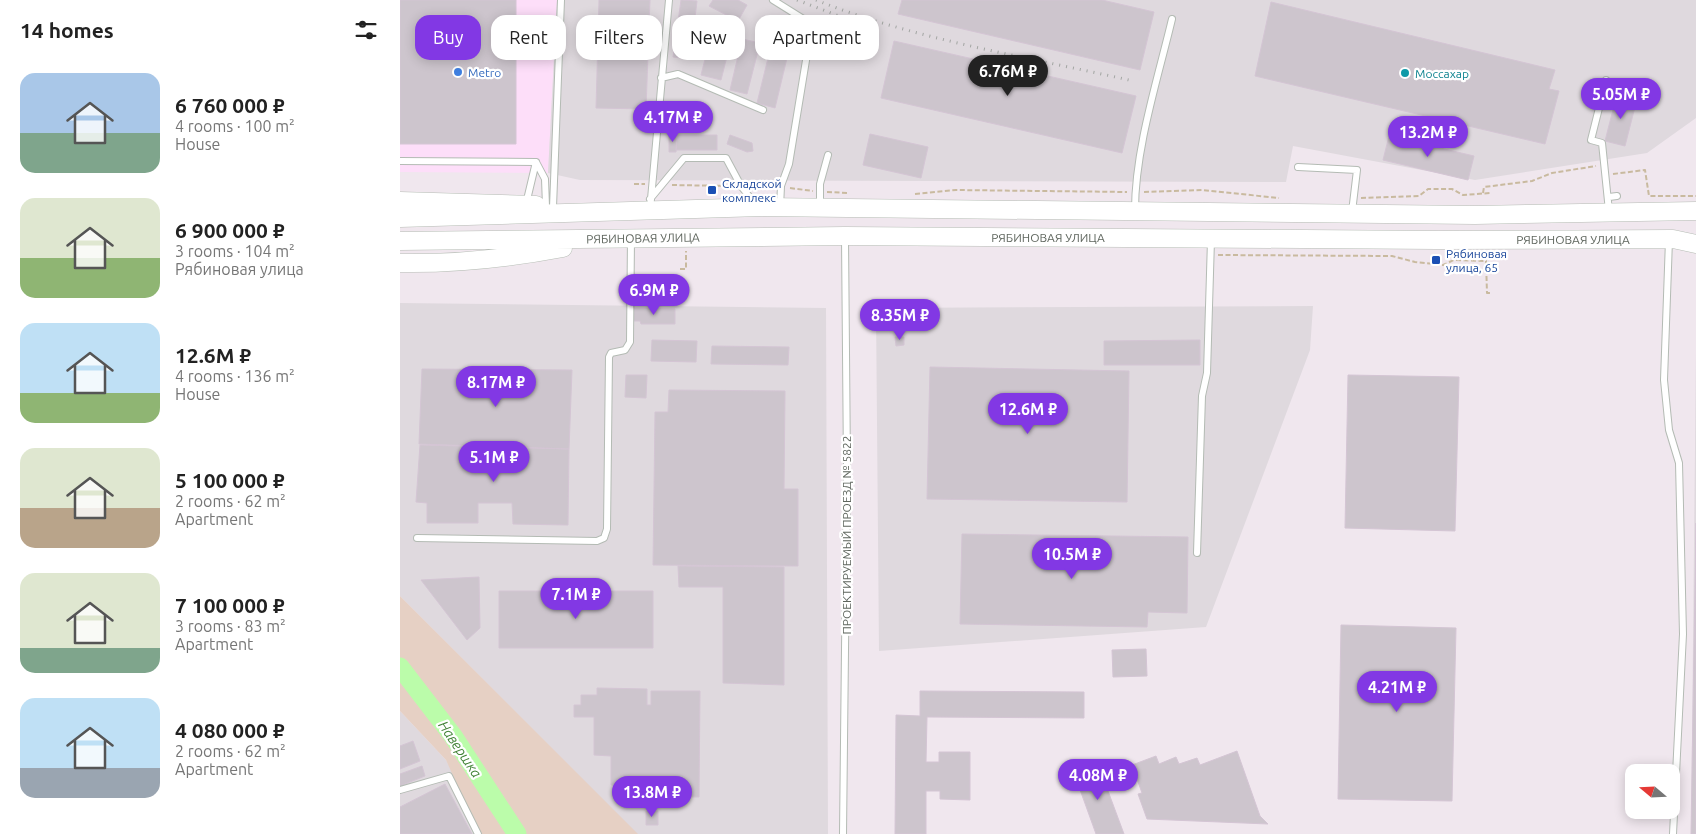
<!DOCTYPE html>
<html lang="en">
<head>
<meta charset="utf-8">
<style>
	body { margin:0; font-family:Ubuntu,sans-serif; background:#f2f2f2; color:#222; height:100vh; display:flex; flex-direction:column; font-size:19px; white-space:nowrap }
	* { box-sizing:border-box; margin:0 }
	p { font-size:16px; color:#767676 }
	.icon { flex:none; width:28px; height:28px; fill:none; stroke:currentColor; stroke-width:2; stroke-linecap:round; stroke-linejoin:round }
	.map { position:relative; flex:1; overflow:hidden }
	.sheet { display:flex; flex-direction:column; background:#fff; width:400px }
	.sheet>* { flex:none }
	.hud { position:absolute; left:15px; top:15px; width:475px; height:45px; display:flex; gap:10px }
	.needle { width:32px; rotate:289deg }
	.controls { position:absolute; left:1225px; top:764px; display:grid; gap:10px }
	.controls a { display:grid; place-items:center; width:55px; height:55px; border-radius:10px; background:#fff; box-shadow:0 2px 12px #0003; font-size:25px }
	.price { position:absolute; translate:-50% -42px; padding:0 11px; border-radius:18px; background:#8238e4; color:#fff; font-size:16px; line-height:32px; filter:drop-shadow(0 1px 2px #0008) }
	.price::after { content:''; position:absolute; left:50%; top:30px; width:15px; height:11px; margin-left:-8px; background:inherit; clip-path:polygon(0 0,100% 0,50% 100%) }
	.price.selected { background:#222; color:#fff }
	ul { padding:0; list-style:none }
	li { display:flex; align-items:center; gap:15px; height:125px; padding:0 20px }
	li span { display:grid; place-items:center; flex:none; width:140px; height:100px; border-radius:15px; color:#555 }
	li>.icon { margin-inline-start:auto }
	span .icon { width:60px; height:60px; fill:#fffc; stroke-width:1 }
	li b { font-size:21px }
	h2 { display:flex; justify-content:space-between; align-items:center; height:60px; padding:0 20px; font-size:21px }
	.pill { padding:0 18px; border-radius:15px; background:#fff; box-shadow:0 2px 12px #0003; font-size:18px; line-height:45px }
	.pill.selected { background:#8238e4; color:#fff }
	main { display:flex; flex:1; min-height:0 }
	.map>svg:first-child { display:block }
</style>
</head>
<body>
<main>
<section class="sheet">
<h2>14 homes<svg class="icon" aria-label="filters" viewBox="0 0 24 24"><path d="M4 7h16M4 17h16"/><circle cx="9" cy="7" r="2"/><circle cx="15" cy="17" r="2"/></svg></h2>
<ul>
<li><span style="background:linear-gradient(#a9c7e8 60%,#7fa58c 0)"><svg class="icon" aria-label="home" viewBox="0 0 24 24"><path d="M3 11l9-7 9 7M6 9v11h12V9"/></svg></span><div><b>6 760 000 ₽</b><p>4 rooms · 100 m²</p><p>House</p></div></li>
<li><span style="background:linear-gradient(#dfe7d0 60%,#8fb573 0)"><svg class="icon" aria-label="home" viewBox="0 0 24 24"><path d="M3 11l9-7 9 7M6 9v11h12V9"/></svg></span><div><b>6 900 000 ₽</b><p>3 rooms · 104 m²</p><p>Рябиновая улица</p></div></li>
<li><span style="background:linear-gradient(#bfe0f5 70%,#8fb573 0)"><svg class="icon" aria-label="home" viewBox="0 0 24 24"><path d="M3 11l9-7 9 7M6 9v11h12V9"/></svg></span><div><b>12.6M ₽</b><p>4 rooms · 136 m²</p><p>House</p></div></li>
<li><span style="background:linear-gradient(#dfe7d0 60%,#b9a48a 0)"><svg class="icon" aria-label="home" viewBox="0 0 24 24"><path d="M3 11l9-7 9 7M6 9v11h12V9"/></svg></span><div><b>5 100 000 ₽</b><p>2 rooms · 62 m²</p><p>Apartment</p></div></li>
<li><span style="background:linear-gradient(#dfe7d0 75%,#7fa58c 0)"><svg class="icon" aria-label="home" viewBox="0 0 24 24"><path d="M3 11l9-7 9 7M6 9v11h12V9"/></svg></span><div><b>7 100 000 ₽</b><p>3 rooms · 83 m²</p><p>Apartment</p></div></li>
<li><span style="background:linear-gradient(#bfe0f5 70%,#9aa5b1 0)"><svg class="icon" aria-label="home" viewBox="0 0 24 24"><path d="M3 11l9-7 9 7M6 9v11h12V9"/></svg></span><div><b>4 080 000 ₽</b><p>2 rooms · 62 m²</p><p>Apartment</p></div></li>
</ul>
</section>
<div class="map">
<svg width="1296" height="834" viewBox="0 0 1296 834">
	<rect width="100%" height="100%" fill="#f0e7ee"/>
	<path fill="#fddef9" d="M0,0H157L148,173L0,172Z"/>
	<path fill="#dfd9de" d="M157,0H1296V118L1247,153L1075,180L893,146L886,182L180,180L148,173Z
		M0,303L426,308L428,834H237L0,596Z
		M913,306L910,350L806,627L479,651L476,308Z
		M1296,352V834H1291Z
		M0,711L46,760L85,834H0Z"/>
	<path fill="#e6d0c4" d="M0,596L238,834H79L46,760L0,711Z"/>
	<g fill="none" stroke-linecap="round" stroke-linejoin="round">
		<path stroke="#bbfcaa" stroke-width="19" d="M0,667L53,736L117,834"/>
	</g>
	<path fill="#cdc5cd" stroke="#d4c5d4" d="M0,0H116V144H0Z
		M199,0H250L246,109L196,108Z
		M281,0L297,1L290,59L273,57Z
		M313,0H338L347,5L338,21L309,6Z
		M502,0H702L754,12L740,70L498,14Z
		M871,2L1155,70L1149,89L1159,91L1145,144L855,76Z
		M314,24L334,29L321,80L301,75Z
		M342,39L360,43L347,94L330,90Z
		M494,41L736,96L722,153L481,98Z
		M369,54L387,58L375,108L357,103Z
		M1217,94L1237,99L1225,146L1205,141Z
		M470,134L528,147L521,178L463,165Z
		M269,135H277L276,152H269Z
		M277,135H317V150H276Z
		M330,135L352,143L353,151L347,152L327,144Z
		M989,136L1074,156L1068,180L983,160Z
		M233,308L275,309V324H241L240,321H233Z
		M495,337H504V345L496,346Z
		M252,340L297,341L296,362L251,361Z
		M800,340V365H704V341Z
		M312,346L389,347L388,365L311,364Z
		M530,367L729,371L727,502L527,499Z
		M22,369L172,370L169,449L19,444Z
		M226,375H247L246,398L225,397Z
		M948,375L1059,377L1055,531L945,528Z
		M269,390L385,391L384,489H398V566L253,565L255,412H268Z
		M20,445L169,449L168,525L113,524L112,503H78V523H27V503L16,502Z
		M1296,523V834H1291Z
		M562,534L788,537L787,613L748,612L747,627L560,624Z
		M278,566L384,567V685L323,683V587H279Z
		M79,577L80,628L67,640L21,580Z
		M99,591H253V648H99Z
		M941,625L1056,628L1052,801L938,799Z
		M746,649L747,676L713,677L712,650Z
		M197,688L247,689V705H251V691H300L299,797H233L234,785H211V756L194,755V717H174V705H181V695H197Z
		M520,691L684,692V718L527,717L526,762H539V752H570V800L540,799V791H526V834H495L496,715L520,716Z
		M13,741L20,761L0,769V746Z
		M837,751L860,816L868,824L747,819L738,794L742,793L732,765L756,756L759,764L776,757L779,764L797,758L800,765Z
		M698,764L724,834H696L674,773Z
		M22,766L25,776L0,786V774Z
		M45,784L72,834H0V807Z
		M246,811H258V825H246Z"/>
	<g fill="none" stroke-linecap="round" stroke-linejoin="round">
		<g stroke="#b4bbb4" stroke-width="8">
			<path id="lane" d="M373,0L405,20L410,36L389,164L381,186L380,207
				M261,78L278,74L363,110
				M1206,80L1191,140L1202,143L1209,211
				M0,161L136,162L145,179L146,206
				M898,167L957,170L952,212
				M1209,197L1217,196
				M250,199L284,158H326L341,186L355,204
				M126,204L136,162
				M153,207L161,0
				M420,208V184L428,155
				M250,210L269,0
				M735,210C735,149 758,78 772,19
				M1269,240L1264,380L1269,430L1279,463L1283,634L1273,834
				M17,538L197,541L204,538L207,529L209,357L211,353L225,350L230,342L231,238
				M797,553L802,396L807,373L811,240
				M0,790L49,776L78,834
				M443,834L447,467L445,237"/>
		</g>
		<g stroke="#b6bdb5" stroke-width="19">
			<path id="secondary" d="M0,201L136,205
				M0,218L361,207L1075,215L1296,211
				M0,241L445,236L1038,240L1273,239L1296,244
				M0,263C54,264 110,258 163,248"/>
		</g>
		<path stroke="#c9ba9f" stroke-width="2" stroke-dasharray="5 2.5" stroke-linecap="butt" d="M1213,174L1245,170L1249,196H1296
			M234,184H245
			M272,185L330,186
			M390,188L413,191
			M427,192L448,193
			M744,192L802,190L879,198
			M1083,193L1084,187L1132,181L1152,173L1196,166
			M515,194L556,190L727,192
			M961,198L1019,196L1028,189H1052L1063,195L1090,193
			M818,255L992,256L1015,262L1043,265L1054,260L1086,261L1087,293H1092
			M280,269H286V251"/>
		<use href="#lane" stroke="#fff" stroke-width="6"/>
		<use href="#secondary" stroke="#fff" stroke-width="18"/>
		<path stroke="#a2a5a2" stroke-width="3" stroke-dasharray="1 6" stroke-linecap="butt" d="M397,0L439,16
			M416,0C513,39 627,57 729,80"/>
	</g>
	<circle fill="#3f7fe0" stroke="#fff" stroke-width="2" cx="58" cy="72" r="5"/>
	<circle fill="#0f9aa8" stroke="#fff" stroke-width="2" cx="1005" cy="73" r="5"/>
	<g fill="#1a4fb4" stroke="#fff" stroke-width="2">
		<rect x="307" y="185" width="10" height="10" rx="2.5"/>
		<rect x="1031" y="255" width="10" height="10" rx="2.5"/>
	</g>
	<g text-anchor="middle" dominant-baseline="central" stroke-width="4.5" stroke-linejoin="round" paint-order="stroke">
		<g font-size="12" fill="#366cbe" stroke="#fff" text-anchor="start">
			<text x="68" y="72">Metro</text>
		</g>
		<g font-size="12" fill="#0d838f" stroke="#fff" text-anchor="start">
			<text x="1015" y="73">Моссахар</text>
		</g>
		<g font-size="12" fill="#164399" stroke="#fff" text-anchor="start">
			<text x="322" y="183">Складской<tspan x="322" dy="14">комплекс</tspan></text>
			<text x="1046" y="253">Рябиновая<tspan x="1046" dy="14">улица, 65</tspan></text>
		</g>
		<g font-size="12" fill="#5f665e" stroke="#fff">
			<text x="648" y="237">РЯБИНОВАЯ УЛИЦА</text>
			<text transform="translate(243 238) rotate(-1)">РЯБИНОВАЯ УЛИЦА</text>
			<text x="1173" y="239">РЯБИНОВАЯ УЛИЦА</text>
			<text transform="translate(446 535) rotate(-90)">ПРОЕКТИРУЕМЫЙ ПРОЕЗД № 5822</text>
		</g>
		<g font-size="14" font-style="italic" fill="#428337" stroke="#fff">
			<text transform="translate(60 749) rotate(56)">Навершка</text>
		</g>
	</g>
</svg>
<div class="controls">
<a><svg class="needle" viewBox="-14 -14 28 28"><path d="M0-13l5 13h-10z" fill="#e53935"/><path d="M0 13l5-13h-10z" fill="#767676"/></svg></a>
</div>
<b class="price selected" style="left:608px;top:97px">6.76M ₽</b>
<b class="price" style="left:1221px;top:120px">5.05M ₽</b>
<b class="price" style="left:273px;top:143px">4.17M ₽</b>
<b class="price" style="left:1028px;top:158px">13.2M ₽</b>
<b class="price" style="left:254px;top:316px">6.9M ₽</b>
<b class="price" style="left:500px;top:341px">8.35M ₽</b>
<b class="price" style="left:96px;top:408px">8.17M ₽</b>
<b class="price" style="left:628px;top:435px">12.6M ₽</b>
<b class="price" style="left:94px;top:483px">5.1M ₽</b>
<b class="price" style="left:672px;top:580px">10.5M ₽</b>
<b class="price" style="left:176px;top:620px">7.1M ₽</b>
<b class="price" style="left:997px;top:713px">4.21M ₽</b>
<b class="price" style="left:698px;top:801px">4.08M ₽</b>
<b class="price" style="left:252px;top:818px">13.8M ₽</b>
<div class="hud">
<a class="pill selected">Buy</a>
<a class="pill">Rent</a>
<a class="pill">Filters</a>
<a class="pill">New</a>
<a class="pill">Apartment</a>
</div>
</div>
</main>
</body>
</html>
